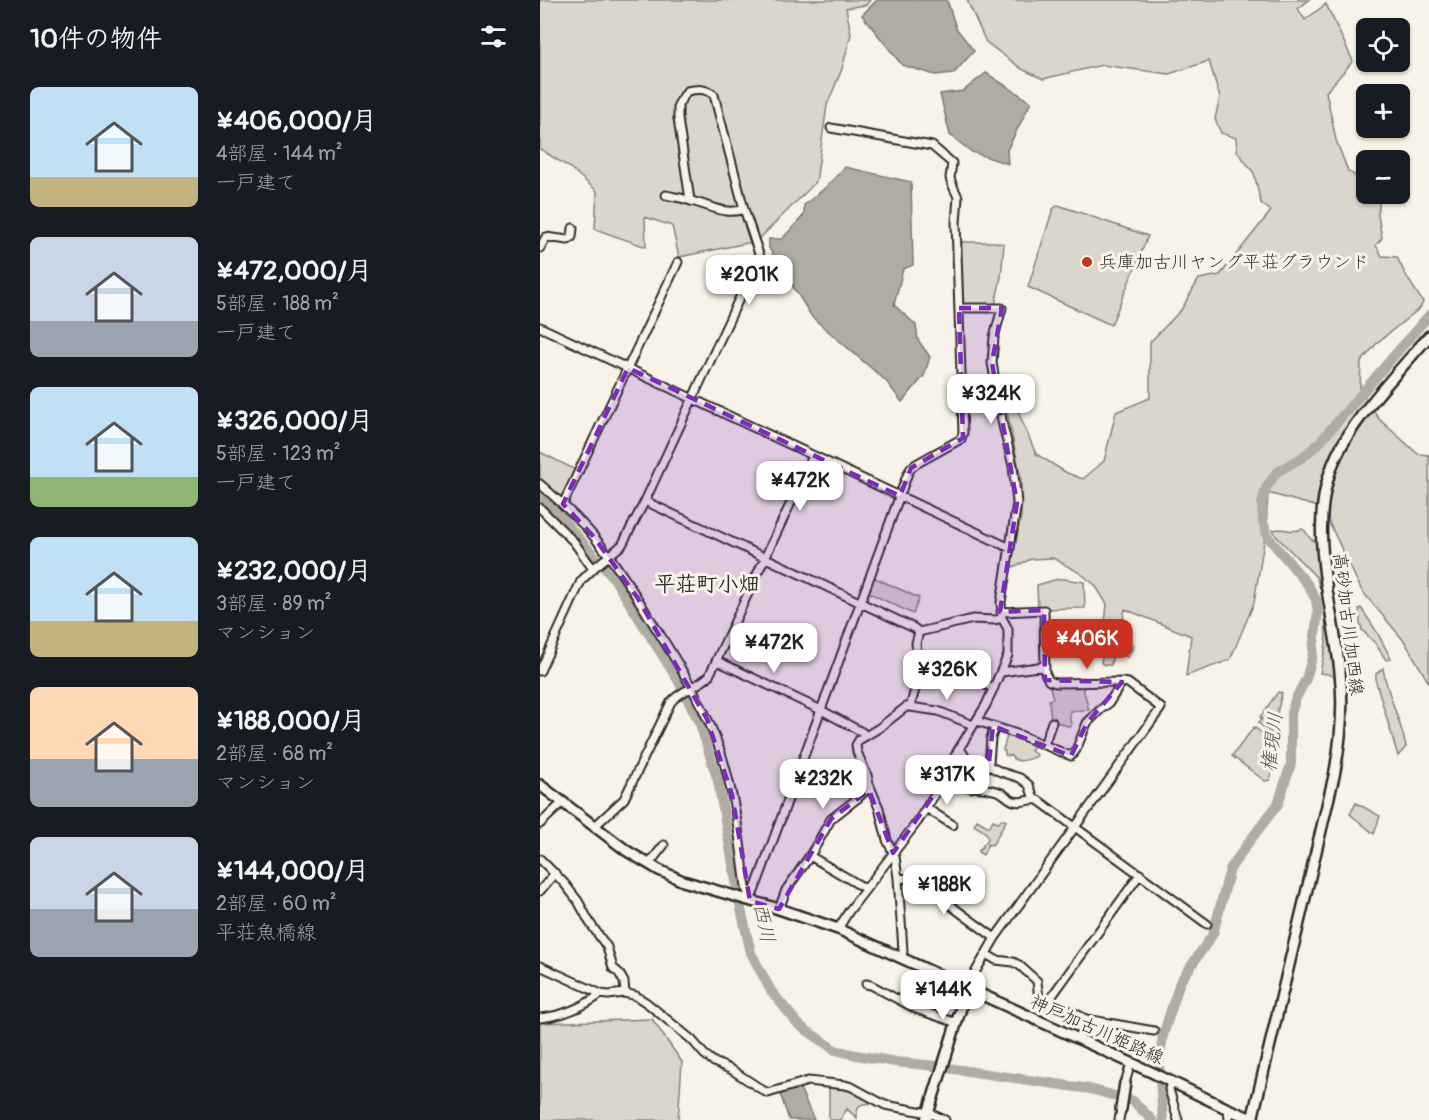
<!DOCTYPE html>
<html lang="ja">
<head>
<meta charset="utf-8">
<style>
	body { margin:0; font-family:Pangolin,"Klee One",sans-serif; background:#242831; color:#f1f3f6; height:100vh; display:flex; flex-direction:column; font-size:22px; white-space:nowrap }
	* { box-sizing:border-box; margin:0 }
	p { font-size:20px; color:#9ea1a6 }
	.icon { flex:none; width:33px; height:33px; fill:none; stroke:currentColor; stroke-width:2; stroke-linecap:round; stroke-linejoin:round }
	.map { position:relative; flex:1; overflow:hidden }
	.sheet { display:flex; flex-direction:column; background:#171b24; width:540px }
	.sheet>* { flex:none }
	.tools { position:absolute; left:816px; top:18px; display:grid; gap:12px }
	.tools a { display:grid; place-items:center; width:54px; height:54px; border-radius:9px; background:#171b24; box-shadow:0 2px 4px #0004; font-size:30px }
	.price { position:absolute; translate:-50% -51px; padding:0 14px; border-radius:12px; background:#fff; color:#222; font-size:20px; line-height:39px; filter:drop-shadow(0 2px 3px #0008) }
	.price::after { content:''; position:absolute; left:50%; top:36px; width:18px; height:14px; margin-left:-9px; background:inherit; clip-path:polygon(0 0,100% 0,50% 100%) }
	.price.on { background:#c8321e; color:#fff }
	ul { padding:0; list-style:none }
	li { display:flex; align-items:center; gap:18px; height:150px; padding:0 30px }
	li span { display:grid; place-items:center; flex:none; width:168px; height:120px; border-radius:9px; color:#555 }
	li>.icon { margin-inline-start:auto }
	span .icon { width:72px; height:72px; fill:#fffc; stroke-width:1 }
	li b { font-size:26px }
	h2 { display:flex; justify-content:space-between; align-items:center; height:72px; padding:0 30px; font-size:26px }
	main { display:flex; flex:1; min-height:0 }
	.map>svg:first-child { display:block }
</style>
</head>
<body>
<main>
<section class="sheet">
<h2>10件の物件<svg class="icon" aria-label="filters" viewBox="0 0 24 24"><path d="M4 7h16M4 17h16"/><circle cx="9" cy="7" r="2"/><circle cx="15" cy="17" r="2"/></svg></h2>
<ul>
<li><span style="background:linear-gradient(#bfe0f5 75%,#c2b280 0)"><svg class="icon" aria-label="home" viewBox="0 0 24 24"><path d="M3 11l9-7 9 7M6 9v11h12V9"/></svg></span><div><b>¥406,000/月</b><p>4部屋 · 144 m²</p><p>一戸建て</p></div></li>
<li><span style="background:linear-gradient(#c9d6e8 70%,#9aa5b1 0)"><svg class="icon" aria-label="home" viewBox="0 0 24 24"><path d="M3 11l9-7 9 7M6 9v11h12V9"/></svg></span><div><b>¥472,000/月</b><p>5部屋 · 188 m²</p><p>一戸建て</p></div></li>
<li><span style="background:linear-gradient(#bfe0f5 75%,#8fb573 0)"><svg class="icon" aria-label="home" viewBox="0 0 24 24"><path d="M3 11l9-7 9 7M6 9v11h12V9"/></svg></span><div><b>¥326,000/月</b><p>5部屋 · 123 m²</p><p>一戸建て</p></div></li>
<li><span style="background:linear-gradient(#bfe0f5 70%,#c2b280 0)"><svg class="icon" aria-label="home" viewBox="0 0 24 24"><path d="M3 11l9-7 9 7M6 9v11h12V9"/></svg></span><div><b>¥232,000/月</b><p>3部屋 · 89 m²</p><p>マンション</p></div></li>
<li><span style="background:linear-gradient(#ffd9b3 60%,#9aa5b1 0)"><svg class="icon" aria-label="home" viewBox="0 0 24 24"><path d="M3 11l9-7 9 7M6 9v11h12V9"/></svg></span><div><b>¥188,000/月</b><p>2部屋 · 68 m²</p><p>マンション</p></div></li>
<li><span style="background:linear-gradient(#c9d6e8 60%,#9aa5b1 0)"><svg class="icon" aria-label="home" viewBox="0 0 24 24"><path d="M3 11l9-7 9 7M6 9v11h12V9"/></svg></span><div><b>¥144,000/月</b><p>2部屋 · 60 m²</p><p>平荘魚橋線</p></div></li>
</ul>
</section>
<div class="map">
<svg width="889" height="1120" viewBox="0 0 889 1120">
	<rect width="100%" height="100%" fill="#f7f3e8"/>
	<filter id="ink" filterUnits="userSpaceOnUse"><feTurbulence type="fractalNoise" baseFrequency=".0167" numOctaves="2"/><feDisplacementMap in="SourceGraphic" scale="12" xChannelSelector="R" yChannelSelector="G"/><feConvolveMatrix kernelMatrix="1 2 1 2 8 2 1 2 1" color-interpolation-filters="sRGB"/></filter>
	<g filter="url(#ink)">
		<path fill="#dad6cc" stroke="#82807c" stroke-width="1.5" d="M0,0H330L326,5L306,8L311,34L302,69L287,105L276,182L217,241L139,257L132,226L105,217L106,247L55,229L57,191L29,167L0,149Z
			M427,0H769L758,9L765,20L786,4L813,61L786,92L796,140L808,171L826,183V194H840L838,215L842,238L836,245L842,256L857,257C864,274 873,287 883,302L880,308L838,342L821,362L820,389L839,419L878,454L889,455V683L865,642L822,591L782,508L728,493L726,529L714,603L690,660L646,676L651,636L585,609L580,634L594,646L587,657L575,652L573,653L571,665H565L561,663L563,650L554,643C556,634 558,629 565,623L567,604L555,585L540,573L513,558L491,559L471,568L481,516V478L466,407L474,402L496,454L527,473L543,479L564,461L576,412L610,398V342L641,310L659,279L680,275L731,211L721,203L714,173L697,151L696,138L681,133L675,119L680,97L669,61L629,74L562,65L503,79L482,69L446,42Z
			M518,205L608,236L571,325L488,287L513,209Z
			M419,242H455L464,244L461,277L455,305L421,306Z
			M0,452L36,470L23,499L0,478Z
			M739,529C748,529 753,533 762,529L765,531L770,538L778,544L784,594L779,586L777,578L736,536L733,530Z
			M333,577L379,598L373,614L327,592Z
			M518,579H524L544,582L545,608L498,609L497,585Z
			M821,608L837,632L851,659L846,660L835,643L822,630L820,622L819,609Z
			M787,612L798,679L788,674L780,673L786,644L785,614Z
			M843,668C847,695 861,720 866,747L858,756L836,682V674Z
			M509,684H542L549,710L530,711V722L532,723L530,727L511,720L509,700L513,698Z
			M738,692L742,693L737,713L736,736H735L718,723L722,719L720,717Z
			M714,727L734,742V766L730,780L725,781L692,756Z
			M468,732L495,744L491,751L497,755L495,757C487,760 476,764 471,756L465,755V751L463,750Z
			M816,803L840,816L834,834L810,814Z
			M461,819L466,821L453,844L449,845L448,844L443,855L438,852L448,839L446,833L434,825L437,820L449,827L453,820L459,823Z
			M112,1019L142,1062L138,1120H0V1023Z
			M289,1086L308,1089L334,1102C322,1107 317,1099 317,1118L307,1109L300,1120H289Z"/>
		<path fill="#afaca4" stroke="#7a7874" stroke-width="1.5" d="M337,0H407L416,28L434,51L414,73L395,75L362,65L322,15Z
			M446,73L491,102L467,150L468,164L432,152L410,135L400,94L423,91Z
			M305,167L371,182L373,265L363,269L354,305L376,325L378,340L390,357L384,376L362,402L346,381L272,317L229,248V239H242L264,215V205L285,188Z
			M260,1088L274,1120H249L240,1093Z"/>
		<g fill="none" stroke-linecap="round" stroke-linejoin="round">
			<path stroke="#7a7874" stroke-width="1.5" d="M314,741C308,756 325,771 324,787
				M250,877L290,815L310,800"/>
			<path stroke="#afaca4" stroke-width="10" d="M0,498L17,513L75,580L138,680L160,724L178,781L201,909L211,953L231,991L259,1025L295,1050L316,1055L356,1062L387,1065L550,1089L593,1101L612,1120
				M623,1120L619,1064L623,1035L640,982L673,934L690,869L708,843L738,804L751,764V714L755,700L766,679L772,658L778,612L776,600L768,585L728,537L723,521L722,503L726,488L737,472L763,457L779,443L889,315"/>
			<g stroke="#2b2b2b" stroke-width="11">
				<path id="minor" d="M126,195C134,197 143,198 151,201C169,205 186,216 204,209
					M0,248L6,237L28,240L32,237L33,228
					M0,327L470,548
					M0,484C19,501 39,518 55,538C80,568 100,603 121,636C144,673 167,711 181,753C195,796 200,842 206,887L210,901
					M105,501L374,628L379,632
					M23,504L138,262
					M0,508L34,542L53,569
					M177,661L281,710L322,732L326,736
					M0,671L41,581L55,567L82,545L105,501L197,303L220,257L204,209L174,95C166,88 157,89 147,91L138,105V119L150,200
					M462,672L505,666
					M379,676L390,677L393,673L414,674L454,688
					M370,707L398,711L433,725
					M437,721L480,735L531,756L536,750L547,723L560,710L569,703L582,682
					M504,745L512,722
					M420,748L430,765L431,788
					M430,765H447L461,772L480,778L489,785L494,799
					M447,765L449,762L451,738L455,727
					M329,784L339,808L347,840L355,857L358,878L362,935L363,952L361,957
					M400,786C418,786 446,786 462,793C466,796 470,800 474,801C482,804 490,798 498,800L667,924
					M386,808L413,825
					M0,824L23,802
					M55,826L84,799L131,702C141,690 158,687 169,676L273,456
					M270,856L326,889
					M0,859L24,883L38,901L50,923L67,947L73,968L79,973L84,982L85,993
					M109,864L124,845
					M358,878L371,879L385,887L397,891L414,908L455,938
					M0,891L15,873
					M210,901L217,884L368,473L371,468L376,464L421,439L423,433L416,222L418,197L412,184L410,178L412,163L392,146L291,128
					M239,909L246,890L270,856L291,819L318,798L327,789L329,784L327,775L317,752L316,745L319,740L339,728L366,707H370L379,676L376,643L379,632L433,619L455,620L462,618
					M298,929L309,911L378,821L400,786L417,752L446,705L468,655V629L462,618L461,602L477,503L473,466L463,426L452,363L454,337L462,308H419
					M446,954L456,960L473,962L479,965L497,981L499,1000L501,1001L533,1012L546,1019L614,1031
					M0,966L61,994L68,995L85,993L96,996L107,1003L152,1040L164,1054L174,1062L192,1070L224,1091L228,1093L268,1081L305,1085L312,1087L345,1105L389,1113L405,1120
					M326,984L331,985L376,1009L417,1023
					M427,989L429,983L455,938L621,708L588,683L582,682L516,683L509,681L505,673L504,610L461,612
					M507,1003L600,874
					M0,1018C21,1016 43,1007 61,994
					M631,1082L629,1089L638,1120
					M585,1083L591,1063
					M688,1109L689,1120
					M579,1120L581,1109"/>
			</g>
			<g stroke="#2b2b2b" stroke-width="14">
				<path id="major" d="M0,785L87,851L119,870L143,881L239,909L298,929L611,1072L688,1109L714,1120
					M581,1109L585,1083
					M386,1120L427,989
					M712,1120L794,776C801,741 804,707 800,672C792,598 762,517 801,447C822,409 860,370 889,336"/>
			</g>
			<use href="#minor" stroke="#f7f3e8" stroke-width="7"/>
			<use href="#major" stroke="#f7f3e8" stroke-width="9"/>
		</g>
	</g>
	<path fill="#7b2cbf" fill-opacity="0.2" stroke="#7b2cbf" stroke-width="4.5" stroke-dasharray="12 8" stroke-linejoin="round" d="M419,308H462L452,363L477,503L460,612L504,610L505,680L582,682L547,723L531,756L453,726L449,762L430,765L431,788L400,786L353,853L329,790L291,819L239,909L210,901L192,795L167,719L97,597L54,537L23,504L88,368L360,496L371,468L423,438Z"/>
	<circle fill="#c8321e" stroke="#f7f3e8" stroke-width="2" cx="547" cy="262" r="6"/>
	<g text-anchor="middle" dominant-baseline="central" stroke-width="6" stroke-linejoin="round" paint-order="stroke">
		<g font-size="18" fill="#2b2b2b" stroke="#f7f3e8" text-anchor="start">
			<text x="559" y="262">兵庫加古川ヤング平荘グラウンド</text>
		</g>
		<g font-size="18" fill="#2b2b2b" stroke="#f7f3e8">
			<text transform="translate(808 624) rotate(83)">高砂加古川加西線</text>
			<text transform="translate(557 1030) rotate(24)">神戸加古川姫路線</text>
		</g>
		<g font-size="20" font-style="italic" fill="#53524f" stroke="#f7f3e8">
			<text transform="translate(732 742) rotate(-83)">権現川</text>
			<text transform="translate(224 923) rotate(78)">西川</text>
		</g>
		<g font-size="21" font-weight="bold" fill="#2b2b2b" stroke="#f7f3e8">
			<text x="167" y="584">平荘町小畑</text>
		</g>
	</g>
</svg>
<div class="tools">
<a><svg class="icon" aria-label="locate" viewBox="0 0 24 24"><circle cx="12" cy="12" r="6"/><path d="M12 2v4M12 18v4M2 12h4M18 12h4"/></svg></a>
<a>+</a>
<a>−</a>
</div>
<b class="price" style="left:209px;top:306px">¥201K</b>
<b class="price" style="left:451px;top:425px">¥324K</b>
<b class="price" style="left:260px;top:512px">¥472K</b>
<b class="price on" style="left:547px;top:670px">¥406K</b>
<b class="price" style="left:234px;top:674px">¥472K</b>
<b class="price" style="left:407px;top:701px">¥326K</b>
<b class="price" style="left:407px;top:806px">¥317K</b>
<b class="price" style="left:283px;top:810px">¥232K</b>
<b class="price" style="left:404px;top:916px">¥188K</b>
<b class="price" style="left:403px;top:1021px">¥144K</b>
</div>
</main>
</body>
</html>
